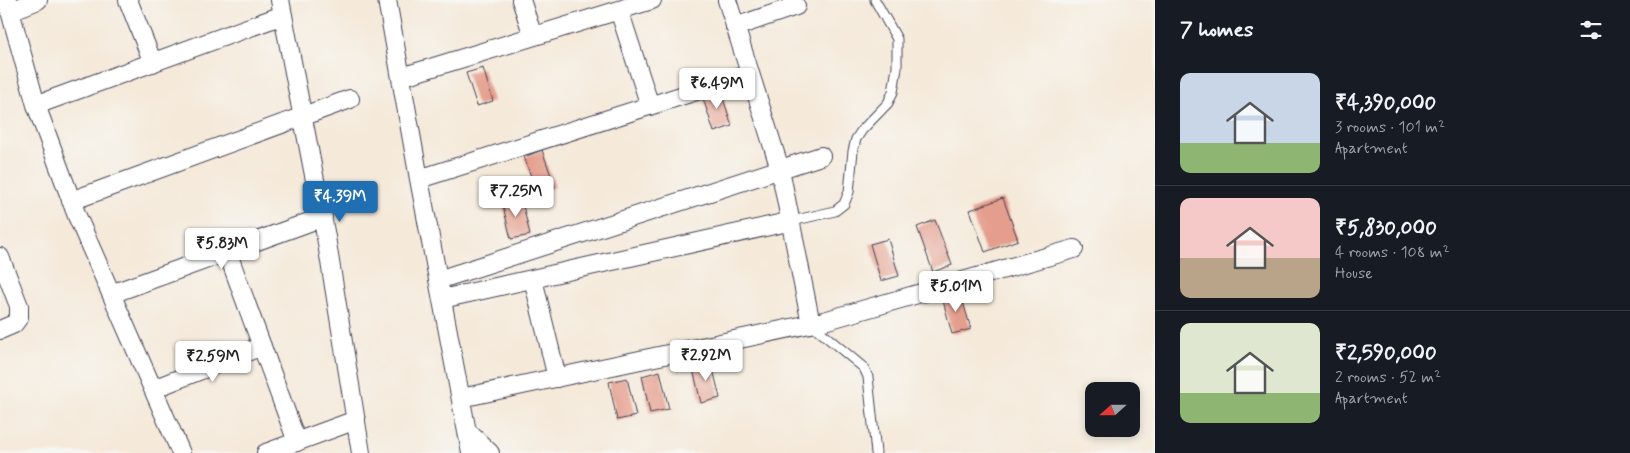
<!DOCTYPE html>
<html lang="en">
<head>
<meta charset="utf-8">
<style>
	body { margin:0; font-family:Mynerve,sans-serif; background:#20242c; color:#f1f3f6; height:100vh; display:flex; flex-direction:column; font-size:19px; white-space:nowrap }
	* { box-sizing:border-box; margin:0 }
	p { font-size:16px; color:#9ea1a6 }
	.icon { flex:none; width:28px; height:28px; fill:none; stroke:currentColor; stroke-width:2; stroke-linecap:round; stroke-linejoin:round }
	.map { position:relative; flex:1; overflow:hidden }
	.sheet { display:flex; flex-direction:column; background:#171b24; width:475px }
	.sheet>* { flex:none }
	.needle { width:32px; rotate:249deg }
	.fabs { position:absolute; left:1085px; top:382px; display:grid; gap:10px }
	.fabs a { display:grid; place-items:center; width:55px; height:55px; border-radius:10px; background:#171b24; box-shadow:0 2px 8px #0003; font-size:25px }
	.price { position:absolute; translate:-50% -42px; padding:0 11px; border-radius:5px; background:#fff; color:#222; font-size:16px; line-height:32px; filter:drop-shadow(0 1px 2px #0008) }
	.price::after { content:''; position:absolute; left:50%; top:30px; width:15px; height:11px; margin-left:-8px; background:inherit; clip-path:polygon(0 0,100% 0,50% 100%) }
	.price.selected { background:#1f6fb2; color:#fff }
	ul { padding:0; list-style:none }
	li { display:flex; align-items:center; gap:15px; height:125px; padding:0 25px }
	li+li { border-top:1px solid #363941 }
	li span { display:grid; place-items:center; flex:none; width:140px; height:100px; border-radius:10px; color:#555 }
	li>.icon { margin-inline-start:auto }
	span .icon { width:60px; height:60px; fill:#fffc; stroke-width:1 }
	li b { font-size:21px }
	h2 { display:flex; justify-content:space-between; align-items:center; height:60px; padding:0 25px; font-size:21px }
	main { display:flex; flex:1; min-height:0 }
	.map>svg:first-child { display:block }
</style>
</head>
<body>
<main>
<div class="map">
<svg width="1155" height="453" viewBox="0 0 1155 453">
	<rect width="100%" height="100%" fill="#f6f6f2"/>
	<filter id="ink" filterUnits="userSpaceOnUse"><feTurbulence type="fractalNoise" baseFrequency=".02" numOctaves="2"/><feDisplacementMap in="SourceGraphic" scale="10" xChannelSelector="R" yChannelSelector="G"/><feConvolveMatrix kernelMatrix="1 2 1 2 8 2 1 2 1" color-interpolation-filters="sRGB"/></filter>
	<filter id="wash" filterUnits="userSpaceOnUse"><feTurbulence type="fractalNoise" baseFrequency=".0096" numOctaves="4" result="noise"/><feDisplacementMap in="SourceGraphic" scale="20" xChannelSelector="R" yChannelSelector="G"/><feGaussianBlur stdDeviation="1.12" result="paint"/><feColorMatrix in="noise" values="0 0 0 0 0 0 0 0 0 0 0 0 0 0 0 0 0 1.4 0 .05"/><feComposite in="paint" operator="in"/></filter>
	<g filter="url(#wash)">
		<rect width="100%" height="100%" fill="#f5e9d9"/>
		<g id="blocks">
			<path fill="#e59e8d" d="M483,68L493,101L477,106L466,73Z
				M720,89L732,126L714,132L702,95Z
				M542,150L555,187L537,193L524,157Z
				M521,197L530,235L511,239L502,202Z
				M1003,198L1018,240L985,252L970,210Z
				M935,220L952,265L933,272L917,227Z
				M888,239L899,276L881,281L870,244Z
				M960,292L971,329L952,334L942,297Z
				M711,361L720,398L701,403L692,365Z
				M660,371L669,409L650,413L642,376Z
				M627,378L636,416L617,420L609,382Z"/>
		</g>
	</g>
	<g filter="url(#ink)">
		<use href="#blocks" fill-opacity="0" stroke="#424053" stroke-width="1"/>
		<g fill="none" stroke-linecap="round" stroke-linejoin="round">
			<g stroke="#424053" stroke-width="11">
				<path id="lane" d="M792,221L835,211L844,204L849,192L853,151L856,139L862,130L888,103L893,92L897,68V39L875,0
					M811,324L864,368L868,377L876,453"/>
			</g>
			<g stroke="#424053" stroke-width="20">
				<path id="street" d="M7,0L36,105L77,216L181,453
					M128,0L153,63
					M280,0L326,237L361,453
					M387,0L419,179L471,453
					M521,0L533,36
					M727,0L780,169L811,324
					M619,10L650,106
					M10,11L38,0
					M735,27L796,6
					M401,77L652,0
					M36,105L283,15
					M419,179L750,74
					M71,201L350,99
					M227,251L297,442
					M0,257L19,306V317L14,324L0,330
					M533,279L557,378
					M438,280L821,156
					M111,294L323,217
					M442,299L792,221
					M153,389L262,346
					M461,398L824,321L1074,249
					M467,431L490,453
					M266,453L356,420"/>
			</g>
			<use href="#lane" stroke="#fff" stroke-width="9"/>
			<use href="#street" stroke="#fff" stroke-width="18"/>
		</g>
	</g>
</svg>
<div class="fabs">
<a><svg class="needle" viewBox="-14 -14 28 28"><path d="M0-13l5 13h-10z" fill="#e53935"/><path d="M0 13l5-13h-10z" fill="#9ea1a6"/></svg></a>
</div>
<b class="price" style="left:717px;top:110px">₹6.49M</b>
<b class="price" style="left:516px;top:218px">₹7.25M</b>
<b class="price selected" style="left:340px;top:223px">₹4.39M</b>
<b class="price" style="left:222px;top:270px">₹5.83M</b>
<b class="price" style="left:956px;top:313px">₹5.01M</b>
<b class="price" style="left:706px;top:382px">₹2.92M</b>
<b class="price" style="left:213px;top:383px">₹2.59M</b>
</div>
<section class="sheet">
<h2>7 homes<svg class="icon" aria-label="filters" viewBox="0 0 24 24"><path d="M4 7h16M4 17h16"/><circle cx="9" cy="7" r="2"/><circle cx="15" cy="17" r="2"/></svg></h2>
<ul>
<li><span style="background:linear-gradient(#c9d6e8 70%,#8fb573 0)"><svg class="icon" aria-label="home" viewBox="0 0 24 24"><path d="M3 11l9-7 9 7M6 9v11h12V9"/></svg></span><div><b>₹4,390,000</b><p>3 rooms · 101 m²</p><p>Apartment</p></div></li>
<li><span style="background:linear-gradient(#f6c9c9 60%,#b9a48a 0)"><svg class="icon" aria-label="home" viewBox="0 0 24 24"><path d="M3 11l9-7 9 7M6 9v11h12V9"/></svg></span><div><b>₹5,830,000</b><p>4 rooms · 108 m²</p><p>House</p></div></li>
<li><span style="background:linear-gradient(#dfe7d0 70%,#8fb573 0)"><svg class="icon" aria-label="home" viewBox="0 0 24 24"><path d="M3 11l9-7 9 7M6 9v11h12V9"/></svg></span><div><b>₹2,590,000</b><p>2 rooms · 52 m²</p><p>Apartment</p></div></li>
</ul>
</section>
</main>
</body>
</html>
